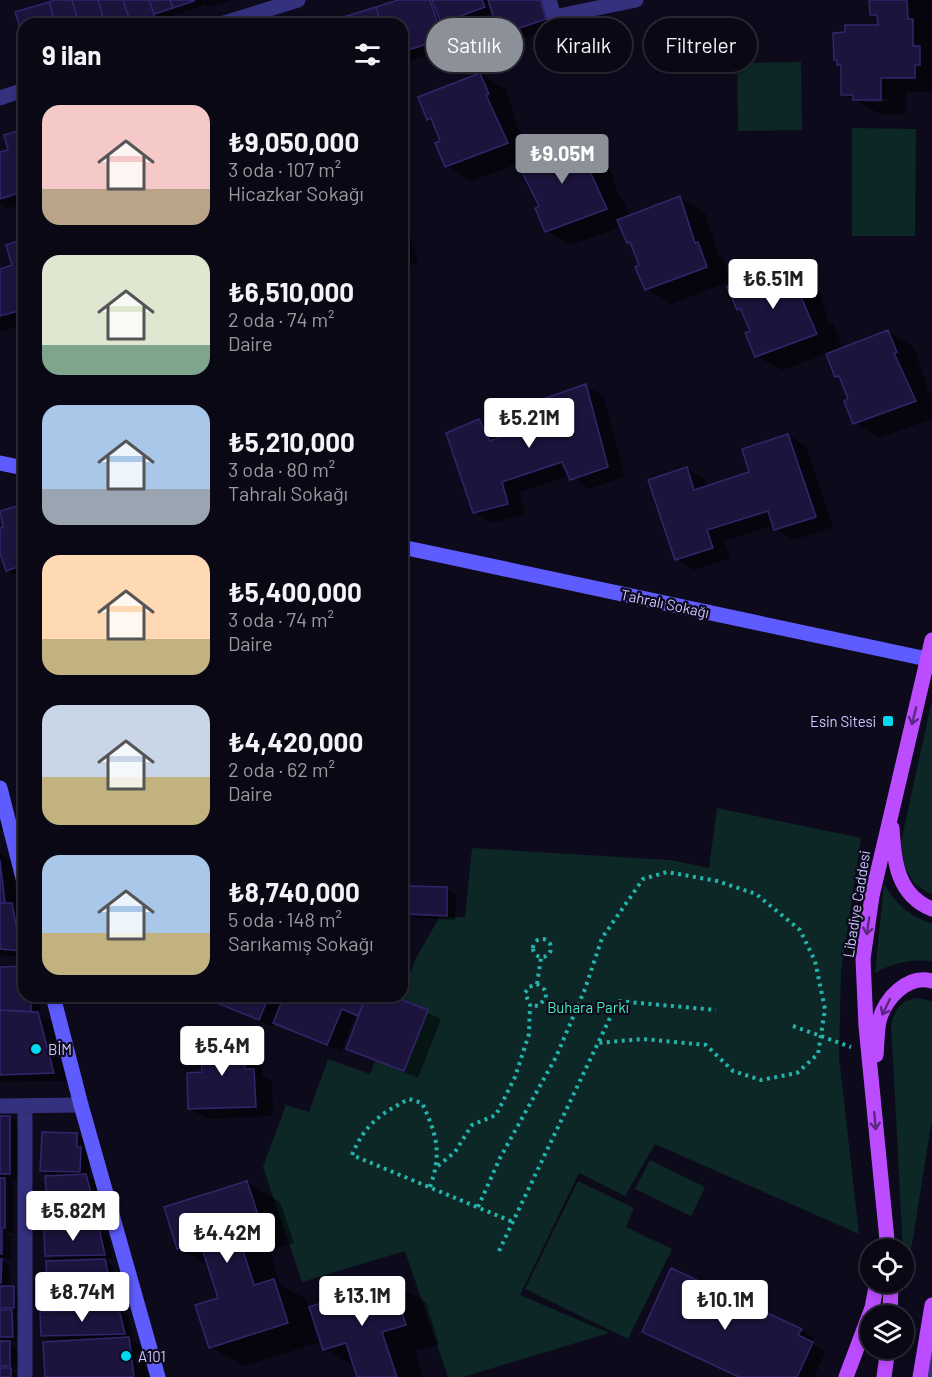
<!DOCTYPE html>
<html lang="tr">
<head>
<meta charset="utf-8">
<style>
	body { margin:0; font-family:Barlow,sans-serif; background:#13111e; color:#f1f3f6; height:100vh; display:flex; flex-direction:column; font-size:22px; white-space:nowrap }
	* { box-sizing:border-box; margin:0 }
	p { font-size:20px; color:#999aa0 }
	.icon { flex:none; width:33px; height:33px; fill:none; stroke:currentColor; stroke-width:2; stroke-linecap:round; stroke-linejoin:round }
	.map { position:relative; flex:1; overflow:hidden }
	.sheet { position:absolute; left:18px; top:18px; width:390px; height:984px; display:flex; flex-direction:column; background:#0a0815; border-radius:18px; box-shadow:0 3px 9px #0003,0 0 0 2px #2a2934 }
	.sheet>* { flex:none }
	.top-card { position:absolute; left:426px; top:18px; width:416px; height:54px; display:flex; gap:12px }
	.tools { position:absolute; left:860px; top:1239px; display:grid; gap:12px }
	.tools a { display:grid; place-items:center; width:54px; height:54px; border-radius:50%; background:#0a0815; box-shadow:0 3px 9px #0003,0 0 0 2px #2a2934; font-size:30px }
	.price { position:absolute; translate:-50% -51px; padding:0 14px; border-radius:6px; background:#fff; color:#222; font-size:20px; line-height:39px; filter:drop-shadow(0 2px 3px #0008) }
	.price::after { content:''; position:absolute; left:50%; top:36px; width:18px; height:14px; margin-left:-9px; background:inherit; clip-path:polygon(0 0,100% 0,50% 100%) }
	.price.active { background:#8c9099; color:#fff }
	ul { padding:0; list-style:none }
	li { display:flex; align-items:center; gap:18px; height:150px; padding:0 24px }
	li span { display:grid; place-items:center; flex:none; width:168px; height:120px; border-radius:18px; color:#555 }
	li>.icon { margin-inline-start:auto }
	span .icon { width:72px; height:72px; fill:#fffc; stroke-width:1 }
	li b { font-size:26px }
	h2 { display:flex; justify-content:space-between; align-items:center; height:72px; padding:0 24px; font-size:26px }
	.pill { padding:0 21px; border-radius:27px; background:#0a0815; box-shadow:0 3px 9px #0003,0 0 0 2px #2a2934; font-size:21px; line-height:54px }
	.pill.active { background:#8c9099; color:#fff }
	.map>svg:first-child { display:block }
</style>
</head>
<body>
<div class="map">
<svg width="932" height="1377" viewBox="0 0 932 1377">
	<rect width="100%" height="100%" fill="#0d0a1c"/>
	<path fill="#0c2726" d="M801,62L802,130L738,131L737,63Z
		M852,128L916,129L915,236H852Z
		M932,700V895L915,884L905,868L901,842Z
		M717,808L861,838L841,972L839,1057L859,1234L655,1144L625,1196L579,1173L520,1295L609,1333L463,1377H448L405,1251L302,1282L263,1167L286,1105L309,1112L328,1059L370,1074L416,958L439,918L465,917L472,848L670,860L709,868Z
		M884,884C898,906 907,914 932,924V961C910,959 895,962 875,973Z
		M917,998L932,1001V1119L905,1288L891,1023C897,1008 900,1001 917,998Z
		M650,1160L705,1187L691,1216L635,1189Z
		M578,1181L634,1208L626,1227L672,1249L628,1339L525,1289Z"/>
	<path fill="#0007" fill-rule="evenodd" d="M59,0H231L209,7L202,3L203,6L162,19L164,24H24V35L17,13Z
		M403,0H550L559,27L514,41L501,34L494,12L450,28L456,47L402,63V24H326Z
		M871,0H932V92H906V114H880L843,94V67L835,59L879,26V18L871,14ZM866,99H889V102H866Z
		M480,74L506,89L519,132L524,134L532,158L580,139L605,154L619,197L623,199L630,217L680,198L705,213L719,256L723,258L732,281L671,304L646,289L641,266L621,227L571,245L546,231L542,207L519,163L472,181L446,166L434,122L428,119Z
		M24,130V190L3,197V200L24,193V203L8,209L0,204V158L10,151Z
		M402,211L418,263L402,268Z
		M24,241V324L0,332V270L14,266Z
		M790,265L815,279L829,322L834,325L843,349L888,332L914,347L928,390L932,393V419L880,438L854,423L842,379L836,376L827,354L782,370L756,356L744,312L738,309Z
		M585,386L604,396L625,477L589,489L570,475L519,492L526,514L492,523L474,512L479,421L497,432L501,439L548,421Z
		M788,435L806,446L833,527L794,540L776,529L774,525L724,541L730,558L694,570L676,559L687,469L705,479L707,487L751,473Z
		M24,505V581L23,578L7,570L0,548V530L5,528L0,513Z
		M0,777L1,778L5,829H0Z
		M0,853L12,861L18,909L24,912V957L0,955Z
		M447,889L456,894L455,920L416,918L407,913Z
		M24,967V996H39L40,1015L51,1021L67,1081L0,1082V968Z
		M203,996H390L441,1019L418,1078L348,1048L359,1017L356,1016L341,1052L275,1023L273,1027Z
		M243,1039L261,1049L262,1076L272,1081L273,1116L208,1119L190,1109L203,1074Z
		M0,1117H10L23,1125V1181H8L14,1185L13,1233H3L11,1237V1259L0,1258Z
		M77,1134L86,1139L85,1151L89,1153V1178L95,1181L101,1204H90L101,1211L107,1230H99L108,1235L113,1259H102L113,1266L117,1283H110L122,1290L123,1313L128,1316L134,1339H129L142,1347L147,1377H47L62,1343V1340H52L43,1335L58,1313L45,1305L57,1284L48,1279L59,1262L46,1255L56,1231L47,1225L61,1206L48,1199L54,1177L42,1170Z
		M247,1182L280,1202L294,1243L270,1251L280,1284L307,1300L310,1309L392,1283L426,1302L439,1344L415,1351L423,1377H358L355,1367L324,1349L321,1342L244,1366L210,1347L220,1299L210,1266L179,1248Z
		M0,1260L10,1266V1288L22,1293L23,1312H13L21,1317V1341L8,1342L18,1348L19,1370H12L20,1377H0Z
		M801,1330L814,1338L812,1343L826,1351L814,1377H739L643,1331Z"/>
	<path fill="#1d143e" stroke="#33256c" stroke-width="1.5" d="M55,0H72L79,24H56L49,2Z
		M72,0H98L105,24H79Z
		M98,0H123L131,24H105Z
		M123,0H149L156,20L131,24Z
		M149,0H170L173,8L154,14Z
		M170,0H194V1L173,8Z
		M398,0H430L443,39L402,52V24H381L376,7Z
		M432,0H482L485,7L441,23Z
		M488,0H540L546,19L499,35Z
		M869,0H907L908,19H913V46H920V65H915V78H881V100H853V95H841V65H837V60H834L833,33L845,32V25H878L877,15H870Z
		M49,2L56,24H24V40L15,12Z
		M376,7L381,24H321Z
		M480,73L489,94L486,95L508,143L445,167L435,143L440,141L431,118L427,120L418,97Z
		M24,129V191L0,199V152L8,150L4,135Z
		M580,138L588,159L585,160L607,209L545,232L535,208L539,206L517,162Z
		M680,196L695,243L698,242L707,267L645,290L635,267L639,265L630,242L627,243L617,220Z
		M24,239V317L22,310L0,316V269L12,265L6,245Z
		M790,263L798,284L796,285L817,334L755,357L745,333L750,331L740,308L737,310L727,287Z
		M888,330L897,352L894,353L916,401L853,424L844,401L848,399L839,376L835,377L826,354Z
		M586,384L608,467L570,480L562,462L502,482L508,504L473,513L446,433L479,419L490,441L546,420L540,400Z
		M788,434L816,517L774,530L768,511L707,530L713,548L675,560L648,480L687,467L694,490L749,472L742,449Z
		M24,504V586L18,567L6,571L0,553V528L3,527L0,511Z
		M0,860L5,903H0Z
		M407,886L447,887V916L406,914Z
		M0,903H12L21,951L0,949Z
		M24,966V996H31V1012L0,1010V967Z
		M200,996H269L259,1020Z
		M284,996H366L358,1016L342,1009L327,1045L273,1023Z
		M366,996H392L428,1010L404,1071L346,1049Z
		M0,1010L38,1012L54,1073L0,1075Z
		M243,1037L245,1069H254L256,1107L188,1109L187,1073L202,1072L200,1039Z
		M0,1116H10V1174H0Z
		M42,1132L77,1133V1147H81L80,1172L40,1171Z
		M86,1174L93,1200H47L45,1176Z
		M0,1178H5V1228H0Z
		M247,1181L261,1224L237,1232L254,1285L274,1279L288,1323L209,1348L195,1305L218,1298L200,1242L177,1249L164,1207Z
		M92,1204L99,1225L45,1226L43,1205Z
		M99,1228L105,1255L45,1256L44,1230Z
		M0,1230H2V1254H0Z
		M0,1259H2L1,1283H0Z
		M105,1259L109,1278L47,1280L46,1261Z
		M671,1268L802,1329L798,1335L813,1342L797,1377H739L642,1332Z
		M392,1281L406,1325L382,1332L397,1377H357L346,1343L323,1350L309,1307Z
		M44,1283H114V1306H44Z
		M0,1286H14V1308H0Z
		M119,1309L125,1334L41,1336L40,1312Z
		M0,1310H12L13,1337H0Z
		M129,1337L134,1377H45L43,1342Z
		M0,1341H10V1366H0Z
		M0,1368H11V1377H0Z"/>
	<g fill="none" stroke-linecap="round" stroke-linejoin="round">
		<path stroke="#24b4ab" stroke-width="4" stroke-dasharray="3 4.5" stroke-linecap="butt" d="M533 948a9 9 0 1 1 18 0a9 9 0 1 1-18 0Z
			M537,984L541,958
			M793,1026L851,1047
			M438,1166L455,1152L472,1125L496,1115L515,1077L529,1034L530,1005L525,993L529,987L537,984L545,990L546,998L538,1006L530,1005
			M430,1187C442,1153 437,1135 422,1103L409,1099C380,1114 365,1124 352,1155L513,1222
			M478,1207L500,1158L556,1057L585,989L602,938L643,879L667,872L717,881L756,894L800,930L815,961L825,1009L818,1054L797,1073L761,1080L733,1071L706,1045L643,1039L597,1043
			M499,1251L618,1001L716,1010"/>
		<path stroke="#34317f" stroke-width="15" d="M549,0L554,17L636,0
			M221,24L298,0
			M0,98L24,90
			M0,1106L81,1105
			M25,1107V1377
			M927,1350L929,1377"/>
		<path stroke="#5f5cff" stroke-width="15" d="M0,463L24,468
			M402,547L927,659
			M0,788L24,882
			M53,996L81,1105L158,1377"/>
		<path stroke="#bc4cff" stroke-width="15" d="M892,828C894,861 897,895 932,909
			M876,1055C877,1044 877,1032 879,1021C885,999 907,974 932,981
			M888,1250L866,1026L863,959L872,896L932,640
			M890,1316L891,1282
			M846,1377L872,1308L877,1282
			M884,1377L888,1348
			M920,1377L932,1305"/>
	</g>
	<defs><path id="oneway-shaft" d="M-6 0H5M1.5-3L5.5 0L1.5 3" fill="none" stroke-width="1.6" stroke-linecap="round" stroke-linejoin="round" transform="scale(1.5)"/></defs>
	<g stroke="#5c2882">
		<use href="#oneway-shaft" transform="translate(914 716) rotate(104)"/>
		<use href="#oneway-shaft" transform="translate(868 926) rotate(98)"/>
		<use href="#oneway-shaft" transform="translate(886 1007) rotate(116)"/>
		<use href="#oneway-shaft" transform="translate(875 1121) rotate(85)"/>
	</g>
	<g fill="#00d9f0" stroke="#0d0a1c" stroke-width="2">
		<rect x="882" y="715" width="12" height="12" rx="3"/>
		<circle cx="36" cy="1049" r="6"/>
		<circle cx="126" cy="1356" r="6"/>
	</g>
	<g text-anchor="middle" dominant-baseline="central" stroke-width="4.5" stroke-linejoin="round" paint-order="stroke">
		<g font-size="15" fill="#cbc5ff" stroke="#0d0a1c">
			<text transform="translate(665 603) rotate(12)">Tahralı Sokağı</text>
			<text transform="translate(856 904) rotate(-81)">Libadiye Caddesi</text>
		</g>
		<g font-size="15" fill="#cbc5ff" stroke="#0d0a1c" text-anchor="start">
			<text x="876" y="721" text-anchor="end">Esin Sitesi</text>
			<text x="48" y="1049">BİM</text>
			<text x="138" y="1356">A101</text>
		</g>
		<g font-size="15" fill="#49e7bf" stroke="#0d0a1c">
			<text x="588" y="1007">Buhara Parkı</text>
		</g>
	</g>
</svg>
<div class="tools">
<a><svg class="icon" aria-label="locate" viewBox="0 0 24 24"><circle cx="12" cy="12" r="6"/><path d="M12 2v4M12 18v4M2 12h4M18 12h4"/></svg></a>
<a><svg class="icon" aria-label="layers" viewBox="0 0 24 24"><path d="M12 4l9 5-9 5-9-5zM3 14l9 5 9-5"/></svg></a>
</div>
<b class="price active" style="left:562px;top:185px">₺9.05M</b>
<b class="price" style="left:773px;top:310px">₺6.51M</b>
<b class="price" style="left:529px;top:449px">₺5.21M</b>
<b class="price" style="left:222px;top:1077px">₺5.4M</b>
<b class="price" style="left:73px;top:1242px">₺5.82M</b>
<b class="price" style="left:227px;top:1264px">₺4.42M</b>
<b class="price" style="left:82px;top:1323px">₺8.74M</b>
<b class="price" style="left:362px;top:1327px">₺13.1M</b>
<b class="price" style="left:725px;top:1331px">₺10.1M</b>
<div class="top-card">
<a class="pill active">Satılık</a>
<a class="pill">Kiralık</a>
<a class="pill">Filtreler</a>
</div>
<section class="sheet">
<h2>9 ilan<svg class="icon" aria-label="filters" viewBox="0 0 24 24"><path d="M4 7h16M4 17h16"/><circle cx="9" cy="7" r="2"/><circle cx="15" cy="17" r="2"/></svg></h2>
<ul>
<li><span style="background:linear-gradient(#f6c9c9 70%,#b9a48a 0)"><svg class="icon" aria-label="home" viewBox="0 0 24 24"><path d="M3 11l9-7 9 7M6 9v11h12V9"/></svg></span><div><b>₺9,050,000</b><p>3 oda · 107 m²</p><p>Hicazkar Sokağı</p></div></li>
<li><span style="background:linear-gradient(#dfe7d0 75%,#7fa58c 0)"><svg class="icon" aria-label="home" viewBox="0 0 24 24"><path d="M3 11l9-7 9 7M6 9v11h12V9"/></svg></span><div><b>₺6,510,000</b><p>2 oda · 74 m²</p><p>Daire</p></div></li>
<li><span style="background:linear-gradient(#a9c7e8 70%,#9aa5b1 0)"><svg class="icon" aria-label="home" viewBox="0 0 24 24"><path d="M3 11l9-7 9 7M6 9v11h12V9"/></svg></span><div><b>₺5,210,000</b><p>3 oda · 80 m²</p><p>Tahralı Sokağı</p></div></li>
<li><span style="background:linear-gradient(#ffd9b3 70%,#c2b280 0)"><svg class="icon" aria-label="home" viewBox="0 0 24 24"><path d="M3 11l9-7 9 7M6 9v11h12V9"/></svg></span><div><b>₺5,400,000</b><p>3 oda · 74 m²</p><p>Daire</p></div></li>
<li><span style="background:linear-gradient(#c9d6e8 60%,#c2b280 0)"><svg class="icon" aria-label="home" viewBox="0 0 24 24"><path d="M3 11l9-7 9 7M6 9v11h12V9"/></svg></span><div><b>₺4,420,000</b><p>2 oda · 62 m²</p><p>Daire</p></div></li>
<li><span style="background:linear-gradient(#a9c7e8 65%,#c2b280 0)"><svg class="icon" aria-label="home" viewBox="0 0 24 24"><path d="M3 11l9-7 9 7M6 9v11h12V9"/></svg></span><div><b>₺8,740,000</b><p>5 oda · 148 m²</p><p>Sarıkamış Sokağı</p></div></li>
</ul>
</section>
</div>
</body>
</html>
